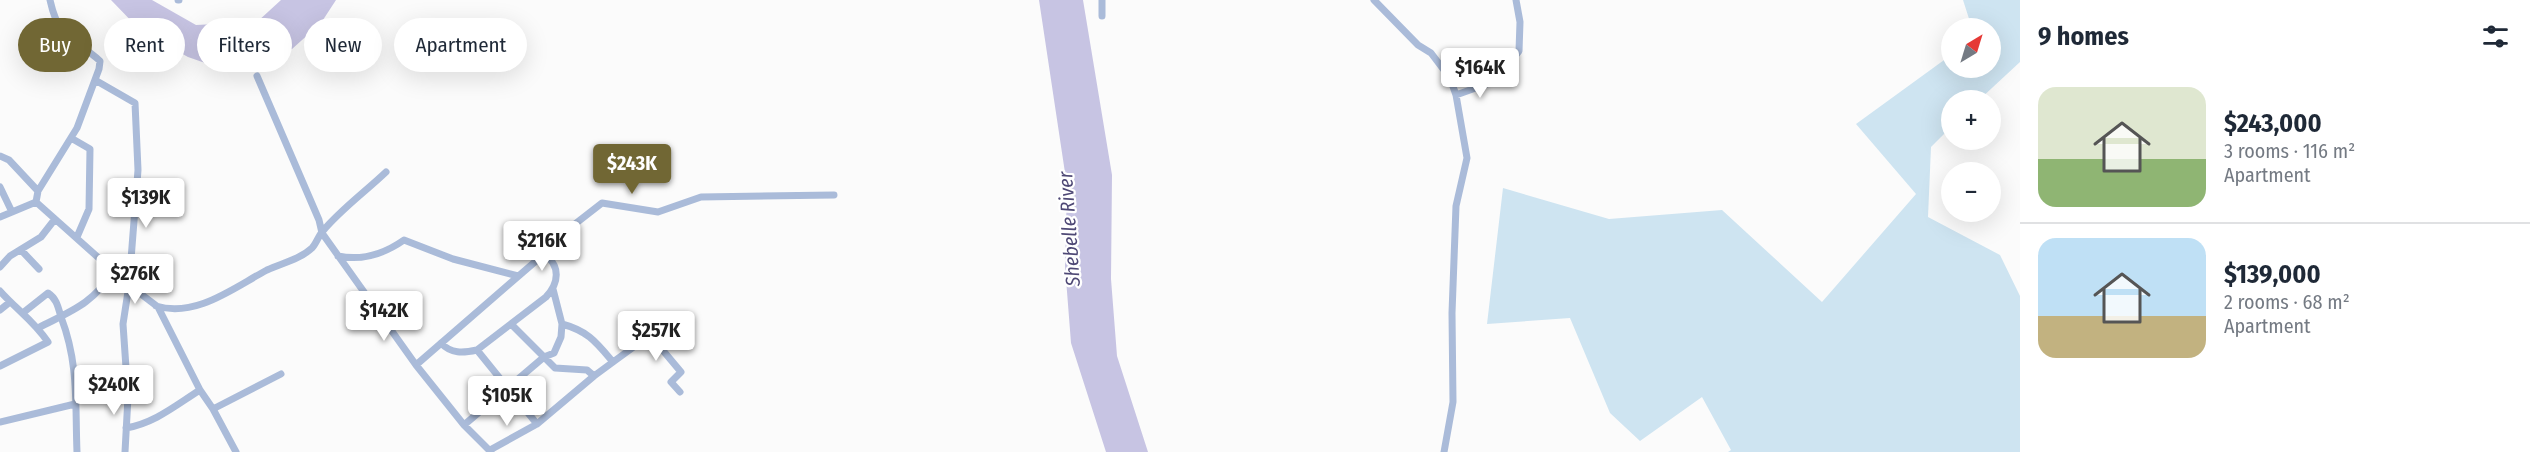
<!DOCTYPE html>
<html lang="en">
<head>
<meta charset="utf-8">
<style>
	body { margin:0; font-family:"Fira Sans Condensed",sans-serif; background:#f2f2f3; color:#1f2937; height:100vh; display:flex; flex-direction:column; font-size:22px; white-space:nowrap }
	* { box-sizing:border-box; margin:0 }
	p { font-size:20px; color:#747a83 }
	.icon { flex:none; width:33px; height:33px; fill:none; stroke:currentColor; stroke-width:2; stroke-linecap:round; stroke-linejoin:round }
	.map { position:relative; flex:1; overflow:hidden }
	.details { display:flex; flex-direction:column; background:#fff; width:510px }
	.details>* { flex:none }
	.guide { position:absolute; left:18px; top:18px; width:570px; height:54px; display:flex; gap:12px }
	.needle { width:39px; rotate:38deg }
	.buttons { position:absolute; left:1941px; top:18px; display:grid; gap:12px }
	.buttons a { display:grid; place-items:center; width:60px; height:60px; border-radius:50%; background:#fff; box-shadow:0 6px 24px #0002; font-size:30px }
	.price { position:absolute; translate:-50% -51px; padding:0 14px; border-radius:6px; background:#fff; color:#222; font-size:20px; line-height:39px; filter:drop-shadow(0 2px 3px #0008) }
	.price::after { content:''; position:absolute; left:50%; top:36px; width:18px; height:14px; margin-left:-9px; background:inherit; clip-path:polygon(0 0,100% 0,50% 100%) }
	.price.active { background:#716734; color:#fff }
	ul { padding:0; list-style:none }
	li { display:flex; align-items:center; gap:18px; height:150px; padding:0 18px }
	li+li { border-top:2px solid #e0e1e3 }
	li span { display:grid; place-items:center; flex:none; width:168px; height:120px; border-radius:18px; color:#555 }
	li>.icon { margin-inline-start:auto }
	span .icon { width:72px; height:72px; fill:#fffc; stroke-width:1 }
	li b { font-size:26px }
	h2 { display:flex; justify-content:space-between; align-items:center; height:72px; padding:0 18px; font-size:26px }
	.pill { padding:0 21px; border-radius:27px; background:#fff; box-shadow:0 6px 24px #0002; font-size:21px; line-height:54px }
	.pill.active { background:#716734; color:#fff }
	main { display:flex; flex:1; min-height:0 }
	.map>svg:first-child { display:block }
</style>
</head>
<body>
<main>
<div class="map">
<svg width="2020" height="452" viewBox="0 0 2020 452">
	<rect width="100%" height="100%" fill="#fbfbfb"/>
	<path fill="#cee4f1" d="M1963,0H2020V62L1979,100H1952L1951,127L1931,147L1928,217L2000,255L2020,296V452H1728L1731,450L1702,397L1640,441L1610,413L1570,318L1487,324L1503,188L1609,219L1722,210L1822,302L1916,194L1856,124L1951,55L1952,68H1990V28H1972Z"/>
	<path fill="#c7c4e3" d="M111,0H152L196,25L257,22L281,0H336L321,23L292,49L238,68L208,64L188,57L140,30Z
		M1039,0H1083L1112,175L1111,279L1117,356L1148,452H1106L1071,343L1065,266L1067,186Z"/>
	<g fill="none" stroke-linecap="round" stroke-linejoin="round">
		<path stroke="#aabbd9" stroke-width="7" d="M178,0H179
			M1102,0V16
			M1374,0L1418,45L1431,53L1450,78L1456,95L1467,158L1456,206L1452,313L1453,402L1444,452
			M257,76L319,220L322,233L416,365L464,425L491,452
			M95,80L135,103L138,170L129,285L123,324L128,397L125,452
			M1456,95L1495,81L1519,51L1520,22L1516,0
			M71,138L90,149L89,209L77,237
			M0,156L9,160L38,191
			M0,187L12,212
			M36,202L129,285L158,307L200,390L213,409L236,452
			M0,217L36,202L38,191L77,128L99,69L100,61C73,37 59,41 50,0
			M21,250L39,269
			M338,256C362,261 384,254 404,240L453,259L518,276
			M0,267L10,256L41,237L55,219
			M553,289L562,324C588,331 596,342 613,362L594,376
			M0,291C16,309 34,321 48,342L0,366
			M156,306C196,318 233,288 267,270C282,263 299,260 312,248C316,244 318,237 322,232C340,210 365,192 386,172
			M0,310L10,302
			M24,312L48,293C57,299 58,307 61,317C79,364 75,403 77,452
			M511,324L555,368L587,370L594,376L537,424L477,350L546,297C559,283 561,266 544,254
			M38,328C73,310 91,305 114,271
			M441,343C451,354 463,353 477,350
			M613,362L650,335L681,372L671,382L680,392
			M416,365L544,254L557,238L602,203L658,212L701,197L834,195
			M213,409L281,374
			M0,422L75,404
			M464,425L544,357L554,353L561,337L562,324
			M126,428C155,423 176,405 200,390
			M490,450L537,424"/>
	</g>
	<g text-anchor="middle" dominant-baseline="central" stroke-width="4.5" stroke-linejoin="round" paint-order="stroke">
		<g font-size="20" font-style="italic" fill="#4e4875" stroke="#fff">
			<text transform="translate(1069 229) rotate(-94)">Shebelle River</text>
		</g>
	</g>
</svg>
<div class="buttons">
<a><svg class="needle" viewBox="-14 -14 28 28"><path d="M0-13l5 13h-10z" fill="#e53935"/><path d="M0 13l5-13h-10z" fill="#747a83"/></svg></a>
<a>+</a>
<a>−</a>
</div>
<b class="price" style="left:1480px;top:99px">$164K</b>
<b class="price active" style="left:632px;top:195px">$243K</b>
<b class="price" style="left:146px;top:229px">$139K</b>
<b class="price" style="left:542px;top:272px">$216K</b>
<b class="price" style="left:135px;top:305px">$276K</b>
<b class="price" style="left:384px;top:342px">$142K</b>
<b class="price" style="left:656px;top:362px">$257K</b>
<b class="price" style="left:114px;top:416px">$240K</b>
<b class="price" style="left:507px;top:427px">$105K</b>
<div class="guide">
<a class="pill active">Buy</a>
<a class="pill">Rent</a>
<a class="pill">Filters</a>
<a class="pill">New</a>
<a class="pill">Apartment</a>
</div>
</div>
<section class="details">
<h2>9 homes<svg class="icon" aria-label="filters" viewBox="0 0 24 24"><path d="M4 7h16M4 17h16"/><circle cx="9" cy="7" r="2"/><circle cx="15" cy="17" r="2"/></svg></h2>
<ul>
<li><span style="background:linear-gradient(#dfe7d0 60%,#8fb573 0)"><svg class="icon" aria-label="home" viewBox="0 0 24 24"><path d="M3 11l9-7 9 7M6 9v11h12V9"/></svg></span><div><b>$243,000</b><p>3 rooms · 116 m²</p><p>Apartment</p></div></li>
<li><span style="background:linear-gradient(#bfe0f5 65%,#c2b280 0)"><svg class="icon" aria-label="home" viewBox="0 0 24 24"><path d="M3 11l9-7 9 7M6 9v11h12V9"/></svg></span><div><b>$139,000</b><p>2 rooms · 68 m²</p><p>Apartment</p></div></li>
</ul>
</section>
</main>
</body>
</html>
